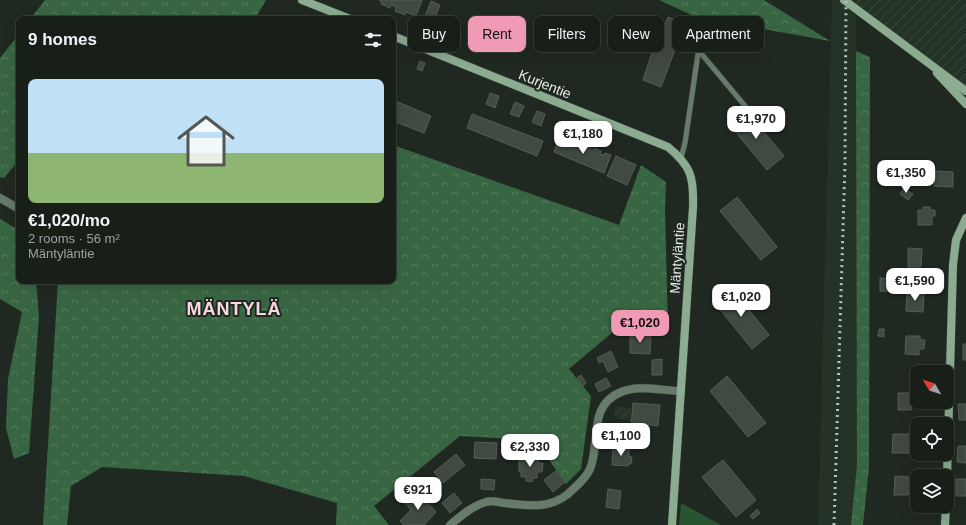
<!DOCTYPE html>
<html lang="en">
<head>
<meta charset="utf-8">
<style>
	body { margin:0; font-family:Arial,sans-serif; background:#212722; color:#f1f3f6; height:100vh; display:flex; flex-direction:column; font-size:15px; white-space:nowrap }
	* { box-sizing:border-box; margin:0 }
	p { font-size:13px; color:#9fa2a2 }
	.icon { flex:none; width:22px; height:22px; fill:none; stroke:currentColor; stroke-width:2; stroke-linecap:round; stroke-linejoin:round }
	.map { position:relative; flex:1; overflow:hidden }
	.panel { position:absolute; left:16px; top:16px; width:380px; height:268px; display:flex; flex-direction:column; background:#181f19; border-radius:8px; box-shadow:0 4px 16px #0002,0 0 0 1px #363d38 }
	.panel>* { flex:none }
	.banner { position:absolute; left:408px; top:16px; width:380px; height:36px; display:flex; gap:8px }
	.needle { width:26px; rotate:309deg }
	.fabs { position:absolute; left:910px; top:365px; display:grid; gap:8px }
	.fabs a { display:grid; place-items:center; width:44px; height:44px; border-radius:8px; background:#181f19; box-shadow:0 4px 16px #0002,0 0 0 1px #363d38; font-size:20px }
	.price { position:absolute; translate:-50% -34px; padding:0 9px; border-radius:8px; background:#fff; color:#222; font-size:13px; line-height:26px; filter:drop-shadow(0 1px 2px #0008) }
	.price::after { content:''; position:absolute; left:50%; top:24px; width:12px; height:9px; margin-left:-6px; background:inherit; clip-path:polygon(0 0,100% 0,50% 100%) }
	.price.selected { background:#f09ab5; color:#111 }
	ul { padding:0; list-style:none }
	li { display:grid; align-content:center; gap:8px; height:212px; padding:0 12px }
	li span { display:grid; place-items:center; height:124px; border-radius:8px; color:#555 }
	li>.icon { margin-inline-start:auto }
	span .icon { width:72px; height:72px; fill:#fffc; stroke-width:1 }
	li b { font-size:17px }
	h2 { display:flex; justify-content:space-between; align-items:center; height:48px; padding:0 12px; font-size:17px }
	.tag { padding:0 14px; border-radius:8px; background:#181f19; box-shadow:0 4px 16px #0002,0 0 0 1px #363d38; font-size:14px; line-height:36px }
	.tag.selected { background:#f09ab5; color:#111 }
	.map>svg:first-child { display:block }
</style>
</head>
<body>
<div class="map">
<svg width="966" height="525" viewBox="0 0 966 525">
	<defs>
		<pattern id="industrial-furrows" width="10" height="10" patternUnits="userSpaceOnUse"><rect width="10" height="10" fill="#253327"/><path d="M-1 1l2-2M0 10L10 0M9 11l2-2" fill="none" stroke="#3a473c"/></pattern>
		<pattern id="forest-crowns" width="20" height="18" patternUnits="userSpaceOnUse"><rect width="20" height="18" fill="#386642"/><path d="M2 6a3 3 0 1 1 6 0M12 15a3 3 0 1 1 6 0" fill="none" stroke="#557c5d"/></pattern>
	</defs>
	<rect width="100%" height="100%" fill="#202921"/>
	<path fill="#253327" d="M832,0H856L857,464L851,525H818Z"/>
	<path fill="url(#industrial-furrows)" d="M856,0H966V96L949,80L855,10Z
		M615,406L632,409L631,421L614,418Z"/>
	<path fill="#285432" d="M681,503L721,525H679Z"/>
	<path fill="url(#forest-crowns)" d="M45,0H266L255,19H30Z
		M659,0H764L830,41L696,17Z
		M19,34V160L4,178L0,177V58Z
		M856,51L870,57L869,468L863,525H851L857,464Z
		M393,145L619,225L641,165L666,182L665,210L668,329L620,326L569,369L591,396L581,469L566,484L539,446L531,440L460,436L374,506L389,525H336L337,503L244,476L102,467L71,486L67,525H43L58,281H393Z
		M0,219L19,230V281H36L39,316L29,453L14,459L6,428L8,379L22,312L0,299Z"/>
	<path fill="#404a41" stroke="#545e56" d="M379,0H422L416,16L406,12L405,15L395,11L396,7L391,5L390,8L381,4L382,1Z
		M431,1L440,5L433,23L424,19Z
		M668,17L685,23L661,87L643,80L657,37L660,38Z
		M420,61L425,63L422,71L417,69Z
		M490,93L499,96L495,108L486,104Z
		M393,100L431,116L424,133L393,121Z
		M515,102L524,106L519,117L510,114Z
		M745,109L784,156L767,170L728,123Z
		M537,111L545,114L541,126L532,122Z
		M472,114L543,141L537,156L467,128Z
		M565,137L571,139L570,142L574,144L575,141L584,147L585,145L591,147L590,150L593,151L594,148L601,151L600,154L604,155L605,153L611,155L604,173L554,152L559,138L564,140Z
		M616,156L636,165L627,185L607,176Z
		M914,170L918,173L908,184L905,181Z
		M935,171L953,172V187L934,186Z
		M904,188L913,194L908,200L900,194Z
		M737,197L777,247L761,260L720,211Z
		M923,207H930V210H935V216H932V225H918V210H923Z
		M908,248L922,249L921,267H908Z
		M880,278L892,279V292L880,291Z
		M731,287L769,335L752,349L714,302Z
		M907,292L924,293L923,312L906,311Z
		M879,329H884V337L878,336Z
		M630,334L651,335L650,354L630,353Z
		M906,336H920V340H925L924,349H919V355L905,354Z
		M963,344H966V360H963Z
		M611,351L618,367L608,372L603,361L599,363L597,358Z
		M662,359V375H652V360Z
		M581,375L586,383L583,386L577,378Z
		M727,376L766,423L748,437L710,391Z
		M606,378L611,386L599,392L595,384Z
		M898,393H913L911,410H898Z
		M633,403L660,405L658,426L643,424V430L631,428Z
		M958,404H966V420H959Z
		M893,434H910L909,453H892Z
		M475,442L497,443L496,459L474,458Z
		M958,446H966V463L957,462Z
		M613,447L629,448V457H632L631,464H628V466L612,465Z
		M456,454L465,465L443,483L434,472Z
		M523,456L539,457L538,463H543L542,472H537V478H533L532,482L526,481V477H521V472H519V460H522Z
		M723,460L756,500L736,517L702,477Z
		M556,471L565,482L553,492L544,480Z
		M895,476L908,477V484H911L908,495H894Z
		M481,479L495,480L494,490L481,489Z
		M956,479H966V496H956Z
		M608,489L621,491L619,509L606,507Z
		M418,492L436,512L424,525H404L400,521L411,510L405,503Z
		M454,493L462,503L450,513L442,503Z
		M757,509L760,513L753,519L750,516Z"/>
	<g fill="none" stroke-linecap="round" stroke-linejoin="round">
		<g stroke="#3c443c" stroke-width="6">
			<path id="lane" d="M699,51L761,125
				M681,158L685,143L701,33"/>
		</g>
		<g stroke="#3c443c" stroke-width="9">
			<path id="street" d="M0,198L19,209
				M450,525C461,516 472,506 486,502C491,500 498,502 504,503C527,505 548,510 568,494C575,487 586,479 590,469C601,442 587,406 621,392C639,384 662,391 681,391"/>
		</g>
		<g stroke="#3c443c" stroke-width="9">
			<path id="secondary" d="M302,0L350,19
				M844,0L966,91
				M393,36L668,147C691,166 694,177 693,207L672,525
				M937,73L966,104
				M947,476L953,265L956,240L966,218
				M945,525L946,506"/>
		</g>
		<use href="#lane" stroke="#677b6a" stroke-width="5"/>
		<use href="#street" stroke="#677b6a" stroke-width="8"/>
		<use href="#secondary" stroke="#8bac91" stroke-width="8"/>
		<path stroke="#bac0ba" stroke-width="3" stroke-dasharray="2 4" stroke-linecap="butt" d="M834,525L845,163L846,0"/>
	</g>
	<g text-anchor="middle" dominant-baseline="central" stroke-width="4" stroke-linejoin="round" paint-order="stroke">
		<g font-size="14" fill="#e5ebe5" stroke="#202921">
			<text transform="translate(545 84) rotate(22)">Kurjentie</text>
			<text transform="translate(677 258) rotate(-86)">Mäntyläntie</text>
		</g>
		<g font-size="18" font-weight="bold" letter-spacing="1" fill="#f9d7e0" stroke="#202921">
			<text x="234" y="309">MÄNTYLÄ</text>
		</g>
	</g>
</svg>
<div class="fabs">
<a><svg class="needle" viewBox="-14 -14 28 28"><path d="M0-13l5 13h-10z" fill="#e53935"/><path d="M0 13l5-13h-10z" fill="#9fa2a2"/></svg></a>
<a><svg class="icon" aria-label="locate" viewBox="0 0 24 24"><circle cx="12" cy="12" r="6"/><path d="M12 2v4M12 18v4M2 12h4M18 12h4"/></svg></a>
<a><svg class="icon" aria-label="layers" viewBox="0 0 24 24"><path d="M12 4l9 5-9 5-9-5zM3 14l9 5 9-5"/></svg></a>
</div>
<b class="price" style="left:756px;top:140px">€1,970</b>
<b class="price" style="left:583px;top:155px">€1,180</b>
<b class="price" style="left:906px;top:194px">€1,350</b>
<b class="price" style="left:915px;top:302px">€1,590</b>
<b class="price" style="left:741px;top:318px">€1,020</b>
<b class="price selected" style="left:640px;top:344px">€1,020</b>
<b class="price" style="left:621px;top:457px">€1,100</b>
<b class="price" style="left:530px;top:468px">€2,330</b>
<b class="price" style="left:418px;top:511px">€921</b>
<div class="banner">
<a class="tag">Buy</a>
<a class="tag selected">Rent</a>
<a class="tag">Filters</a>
<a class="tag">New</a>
<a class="tag">Apartment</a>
</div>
<section class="panel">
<h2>9 homes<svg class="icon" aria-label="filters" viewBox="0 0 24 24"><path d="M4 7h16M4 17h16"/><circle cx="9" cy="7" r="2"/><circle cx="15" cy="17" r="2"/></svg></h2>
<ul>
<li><span style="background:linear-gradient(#bfe0f5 60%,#8fb573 0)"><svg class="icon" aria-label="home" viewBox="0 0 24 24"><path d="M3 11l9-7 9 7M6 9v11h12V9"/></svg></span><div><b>€1,020/mo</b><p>2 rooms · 56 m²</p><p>Mäntyläntie</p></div></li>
</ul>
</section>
</div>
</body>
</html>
